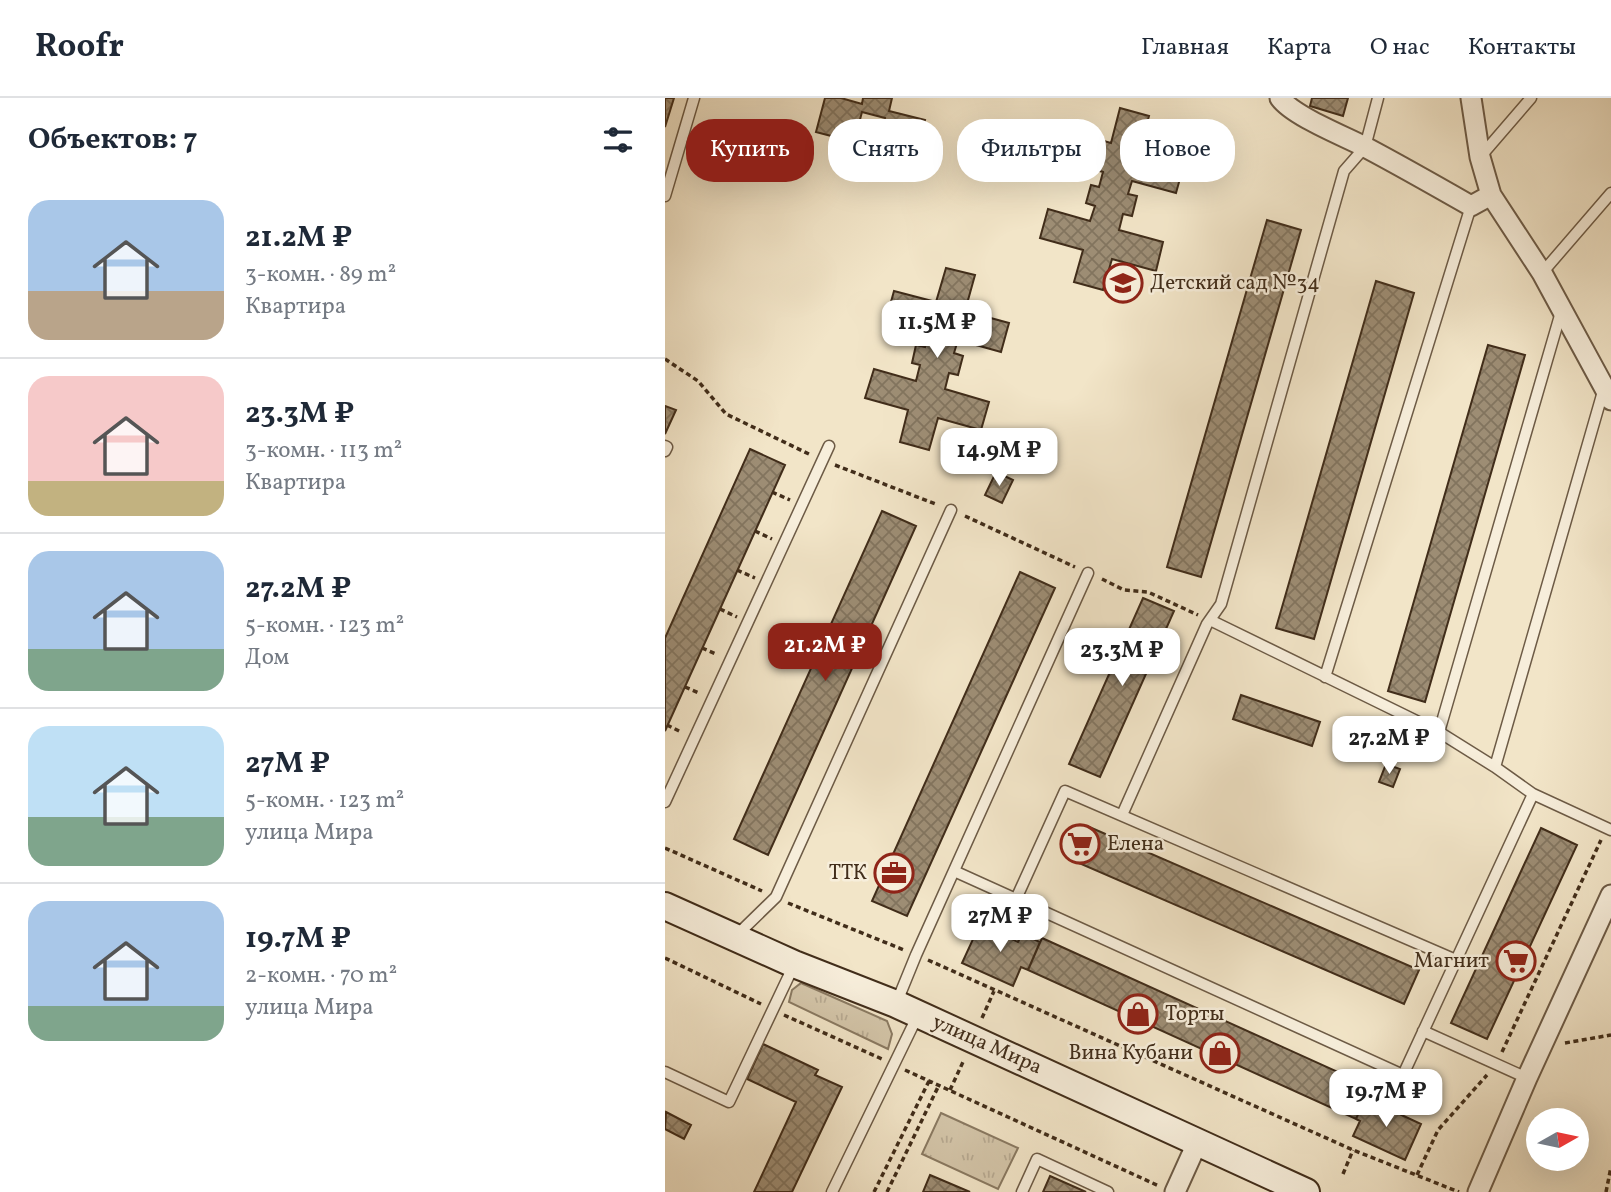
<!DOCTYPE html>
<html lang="ru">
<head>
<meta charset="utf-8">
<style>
	body { margin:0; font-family:Vollkorn,serif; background:#f6f6f7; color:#1f2937; height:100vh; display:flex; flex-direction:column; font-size:26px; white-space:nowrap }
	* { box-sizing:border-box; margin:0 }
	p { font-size:23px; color:#747a83 }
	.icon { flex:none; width:38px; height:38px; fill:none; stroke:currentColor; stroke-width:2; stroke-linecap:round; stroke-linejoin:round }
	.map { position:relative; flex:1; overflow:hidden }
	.panel { display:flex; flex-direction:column; background:#fff; width:665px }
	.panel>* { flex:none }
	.top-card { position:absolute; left:21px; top:21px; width:665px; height:63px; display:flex; gap:14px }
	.needle { width:46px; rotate:81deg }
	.fabs { position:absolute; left:861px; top:1010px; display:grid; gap:14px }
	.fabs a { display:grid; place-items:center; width:63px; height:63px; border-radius:50%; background:#fff; box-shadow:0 7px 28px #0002; font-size:35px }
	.price { position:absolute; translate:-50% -60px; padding:0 16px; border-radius:14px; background:#fff; color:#222; font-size:23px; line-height:46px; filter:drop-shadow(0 2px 4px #0008) }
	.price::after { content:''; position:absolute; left:50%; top:42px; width:21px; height:16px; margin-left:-10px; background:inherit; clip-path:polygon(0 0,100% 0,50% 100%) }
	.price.selected { background:#8f2418; color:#fff }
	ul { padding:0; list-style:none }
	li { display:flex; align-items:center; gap:21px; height:175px; padding:0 28px }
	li+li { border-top:2px solid #e0e1e3 }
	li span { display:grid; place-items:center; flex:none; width:196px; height:140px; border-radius:21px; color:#555 }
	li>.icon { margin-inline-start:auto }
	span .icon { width:84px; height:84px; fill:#fffc; stroke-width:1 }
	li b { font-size:30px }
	h2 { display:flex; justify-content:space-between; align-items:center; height:84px; padding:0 28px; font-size:30px }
	.chip { padding:0 24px; border-radius:28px; background:#fff; box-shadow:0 7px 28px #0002; font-size:24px; line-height:63px }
	.chip.selected { background:#8f2418; color:#fff }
	header { display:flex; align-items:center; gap:42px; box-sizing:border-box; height:98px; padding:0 35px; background:#fff; border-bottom:2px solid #e0e1e3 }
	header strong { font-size:33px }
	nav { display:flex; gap:38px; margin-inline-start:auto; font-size:24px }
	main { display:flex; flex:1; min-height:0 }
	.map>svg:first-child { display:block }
</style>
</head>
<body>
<header>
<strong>Roofr</strong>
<nav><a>Главная</a><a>Карта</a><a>О нас</a><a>Контакты</a></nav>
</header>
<main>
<section class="panel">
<h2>Объектов: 7<svg class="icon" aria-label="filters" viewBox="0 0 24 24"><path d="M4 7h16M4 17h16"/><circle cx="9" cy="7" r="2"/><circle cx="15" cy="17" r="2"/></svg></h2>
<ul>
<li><span style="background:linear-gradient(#a9c7e8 65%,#b9a48a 0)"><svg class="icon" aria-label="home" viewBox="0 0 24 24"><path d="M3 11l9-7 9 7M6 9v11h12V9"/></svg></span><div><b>21.2M ₽</b><p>3-комн. · 89 m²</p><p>Квартира</p></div></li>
<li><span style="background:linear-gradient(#f6c9c9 75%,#c2b280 0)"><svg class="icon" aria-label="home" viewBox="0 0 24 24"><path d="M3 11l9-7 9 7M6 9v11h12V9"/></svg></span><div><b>23.3M ₽</b><p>3-комн. · 113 m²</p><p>Квартира</p></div></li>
<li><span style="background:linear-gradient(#a9c7e8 70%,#7fa58c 0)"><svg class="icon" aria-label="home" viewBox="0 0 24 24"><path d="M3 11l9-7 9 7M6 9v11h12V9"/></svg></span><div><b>27.2M ₽</b><p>5-комн. · 123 m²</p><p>Дом</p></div></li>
<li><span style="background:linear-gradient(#bfe0f5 65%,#7fa58c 0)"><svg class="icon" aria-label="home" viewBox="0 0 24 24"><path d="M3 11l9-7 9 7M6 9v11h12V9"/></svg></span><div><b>27M ₽</b><p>5-комн. · 123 m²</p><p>улица Мира</p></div></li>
<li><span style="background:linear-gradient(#a9c7e8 75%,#7fa58c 0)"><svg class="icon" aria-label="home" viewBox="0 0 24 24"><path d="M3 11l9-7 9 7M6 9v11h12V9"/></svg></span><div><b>19.7M ₽</b><p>2-комн. · 70 m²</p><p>улица Мира</p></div></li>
</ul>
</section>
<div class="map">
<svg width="946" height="1094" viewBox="0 0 946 1094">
	<defs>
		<pattern id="grass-tufts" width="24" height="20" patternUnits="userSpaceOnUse" patternTransform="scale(1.75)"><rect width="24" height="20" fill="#d4c6aa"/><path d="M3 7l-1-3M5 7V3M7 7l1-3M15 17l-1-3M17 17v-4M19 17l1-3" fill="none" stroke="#b7aa92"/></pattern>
		<pattern id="building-cross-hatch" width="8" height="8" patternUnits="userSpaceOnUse" patternTransform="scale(1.75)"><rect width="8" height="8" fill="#9d8d74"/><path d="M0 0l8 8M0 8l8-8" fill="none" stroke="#82745e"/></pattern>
	</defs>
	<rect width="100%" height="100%" fill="#f2e5c8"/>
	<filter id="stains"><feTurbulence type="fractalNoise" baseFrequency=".00286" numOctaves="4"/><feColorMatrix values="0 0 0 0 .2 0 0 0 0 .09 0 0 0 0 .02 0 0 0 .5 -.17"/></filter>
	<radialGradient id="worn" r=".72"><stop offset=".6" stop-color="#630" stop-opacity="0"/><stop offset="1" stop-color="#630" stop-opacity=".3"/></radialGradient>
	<path fill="url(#grass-tufts)" stroke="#8a7a62" stroke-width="2" d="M136,885L222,923L227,936L223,951L124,904L127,892Z
		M276,1015L353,1050L333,1091L257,1056Z"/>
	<path fill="url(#building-cross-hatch)" stroke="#412d1a" stroke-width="2" d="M0,0H9L0,29Z
		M160,0H176L197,6L198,0H227L224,13L260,22L250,60L212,50L220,20L197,14L189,44L151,34Z
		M647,0H683L678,18L645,8Z
		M455,10L484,18L474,53L519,66L511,95L467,83L463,96L472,98L467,118L458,116L454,132L498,144L491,173L447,161L438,192L409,184L418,152L375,140L383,111L425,123L430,108L421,105L426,87L434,89L438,74L395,62L403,33L446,45Z
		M602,122L636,132L536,479L502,469Z
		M281,170L310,177L300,213L344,225L336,254L293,242L289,255L298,258L293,277L284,275L280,291L324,304L316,332L273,320L264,352L235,344L243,312L200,300L209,271L251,283L255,267L247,265L251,247L260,249L264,234L221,222L229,193L271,204Z
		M711,183L749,195L649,541L611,530Z
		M823,247L860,257L760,604L723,593Z
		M0,308L11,312L0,336Z
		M85,351L120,367L0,633V540Z
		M331,374L348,382L337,405L320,397Z
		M217,413L251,428L103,757L69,741Z
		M355,474L390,490L242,818L207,803Z
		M478,500L509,513L435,679L404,666Z
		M576,597L655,624L647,648L568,621Z
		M721,666L735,671L728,689L714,684Z
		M422,728L754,872L739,906L407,762Z
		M876,730L912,747L822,941L786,925Z
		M315,826L353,844L357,836L375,844L363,872L356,869L348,888L297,865Z
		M377,840L706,989L691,1021L363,872Z
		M98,946L153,972L150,977L177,989L127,1094H89L131,1004L82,981Z
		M700,1000L756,1026L740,1062L688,1038L695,1023L691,1021Z
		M1,1014L26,1027L19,1041L0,1031Z
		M265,1077L305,1094H258Z
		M385,1078L421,1094H378Z"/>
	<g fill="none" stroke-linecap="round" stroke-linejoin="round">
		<g stroke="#6d5b46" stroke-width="13">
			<path id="lane" d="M816,58L866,0
				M0,98L29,0
				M877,175L946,95
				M939,290L830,669L868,696L946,732
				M0,348L2,349L0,353
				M545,522L774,634
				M660,579L806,108
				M830,669L774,634L896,214
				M0,704L164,348
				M457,717L542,526L556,506L679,73L700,49L713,0
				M289,773L351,801L400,693L791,862
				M351,801L738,977L868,696
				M72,837L111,799L286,412
				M231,906L251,857L423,475
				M758,933L862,980
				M0,974L64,1004L129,867
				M167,1094L253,917
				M357,1094L372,1061L443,1094"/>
		</g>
		<g stroke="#6d5b46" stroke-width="23">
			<path id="street" d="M615,0C628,18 679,38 700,49C736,68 771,88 806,108L826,97
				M806,0L815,59L826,97L877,175L946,302
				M510,1094L533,1043
				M813,1094L862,980L946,797"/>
		</g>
		<g stroke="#412d1a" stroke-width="30">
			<path id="secondary" d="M0,808L129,866L231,906L641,1094"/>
		</g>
		<path stroke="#412d1a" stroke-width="3.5" stroke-dasharray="5 3.5" stroke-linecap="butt" d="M0,261L33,283L61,316L146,357
			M170,367L273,407
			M107,394L125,402
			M300,418L410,469
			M90,433L107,441
			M72,472L90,480
			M437,481L459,492L483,494L533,517
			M55,511L72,519
			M37,550L51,556
			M20,589L34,595
			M2,627L16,634
			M0,750L97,793
			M123,805L239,852
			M0,860L96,906
			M263,862L688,1052L794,1094
			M119,917L217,961
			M317,920L329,893
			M900,945L946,937
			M837,954L936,742
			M240,972L494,1088
			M285,992L298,964
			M678,1076L688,1052
			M752,1077L773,1032L822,977
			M209,1094L264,983
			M222,1094L274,987
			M941,1094L946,1069"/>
		<use href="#lane" stroke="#f7eedb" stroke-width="10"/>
		<use href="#street" stroke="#f7eedb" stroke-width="19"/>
		<use href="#secondary" stroke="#f7eedb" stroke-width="26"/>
	</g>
	<defs>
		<g id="school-ring" transform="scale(2.0125)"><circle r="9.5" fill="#f7eedb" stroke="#8f2418" stroke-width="1.5"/><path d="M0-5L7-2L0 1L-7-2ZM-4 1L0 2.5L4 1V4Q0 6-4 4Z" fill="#8f2418"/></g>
		<g id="supermarket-ring" transform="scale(2.0125)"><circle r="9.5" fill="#f7eedb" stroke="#8f2418" stroke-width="1.5"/><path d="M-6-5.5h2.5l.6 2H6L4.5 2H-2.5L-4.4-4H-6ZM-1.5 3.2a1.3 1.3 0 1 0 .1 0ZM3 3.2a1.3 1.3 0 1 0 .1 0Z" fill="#8f2418"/></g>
		<g id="office-ring" transform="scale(2.0125)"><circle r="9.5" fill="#f7eedb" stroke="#8f2418" stroke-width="1.5"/><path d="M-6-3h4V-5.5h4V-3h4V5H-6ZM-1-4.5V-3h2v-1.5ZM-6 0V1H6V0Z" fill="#8f2418"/></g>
		<g id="shop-ring" transform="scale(2.0125)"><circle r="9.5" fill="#f7eedb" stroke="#8f2418" stroke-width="1.5"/><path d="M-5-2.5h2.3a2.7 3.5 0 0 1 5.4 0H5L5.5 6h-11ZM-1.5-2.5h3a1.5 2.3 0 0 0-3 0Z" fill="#8f2418"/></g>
	</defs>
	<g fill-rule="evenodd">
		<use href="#school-ring" x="458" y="185"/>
		<use href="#supermarket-ring" x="415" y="746"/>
		<use href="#office-ring" x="229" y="775"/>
		<use href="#supermarket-ring" x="851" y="863"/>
		<use href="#shop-ring" x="473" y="916"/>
		<use href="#shop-ring" x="555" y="955"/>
	</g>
	<g text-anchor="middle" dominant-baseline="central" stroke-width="5" stroke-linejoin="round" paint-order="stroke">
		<g font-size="21" fill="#412d1a" stroke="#f7eedb" text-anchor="start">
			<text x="485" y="185">Детский сад №34</text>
			<text x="442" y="746">Елена</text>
			<text x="202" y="775" text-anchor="end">ТТК</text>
			<text x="824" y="863" text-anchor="end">Магнит</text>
			<text x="500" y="916">Торты</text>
			<text x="528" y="955" text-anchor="end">Вина Кубани</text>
		</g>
		<g font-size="21" fill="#412d1a" stroke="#f7eedb">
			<text transform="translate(322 947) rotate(24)">улица Мира</text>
		</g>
	</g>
	<rect width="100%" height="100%" filter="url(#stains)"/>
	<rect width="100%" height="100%" fill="url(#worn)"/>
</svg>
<div class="fabs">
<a><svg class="needle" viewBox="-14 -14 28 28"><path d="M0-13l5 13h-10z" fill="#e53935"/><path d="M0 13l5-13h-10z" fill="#747a83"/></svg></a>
</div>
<b class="price" style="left:272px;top:262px">11.5M ₽</b>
<b class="price" style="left:334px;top:390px">14.9M ₽</b>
<b class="price selected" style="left:160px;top:585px">21.2M ₽</b>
<b class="price" style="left:457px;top:590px">23.3M ₽</b>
<b class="price" style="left:724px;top:678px">27.2M ₽</b>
<b class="price" style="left:335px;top:856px">27M ₽</b>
<b class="price" style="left:721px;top:1031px">19.7M ₽</b>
<div class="top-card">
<a class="chip selected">Купить</a>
<a class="chip">Снять</a>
<a class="chip">Фильтры</a>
<a class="chip">Новое</a>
</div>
</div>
</main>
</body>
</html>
